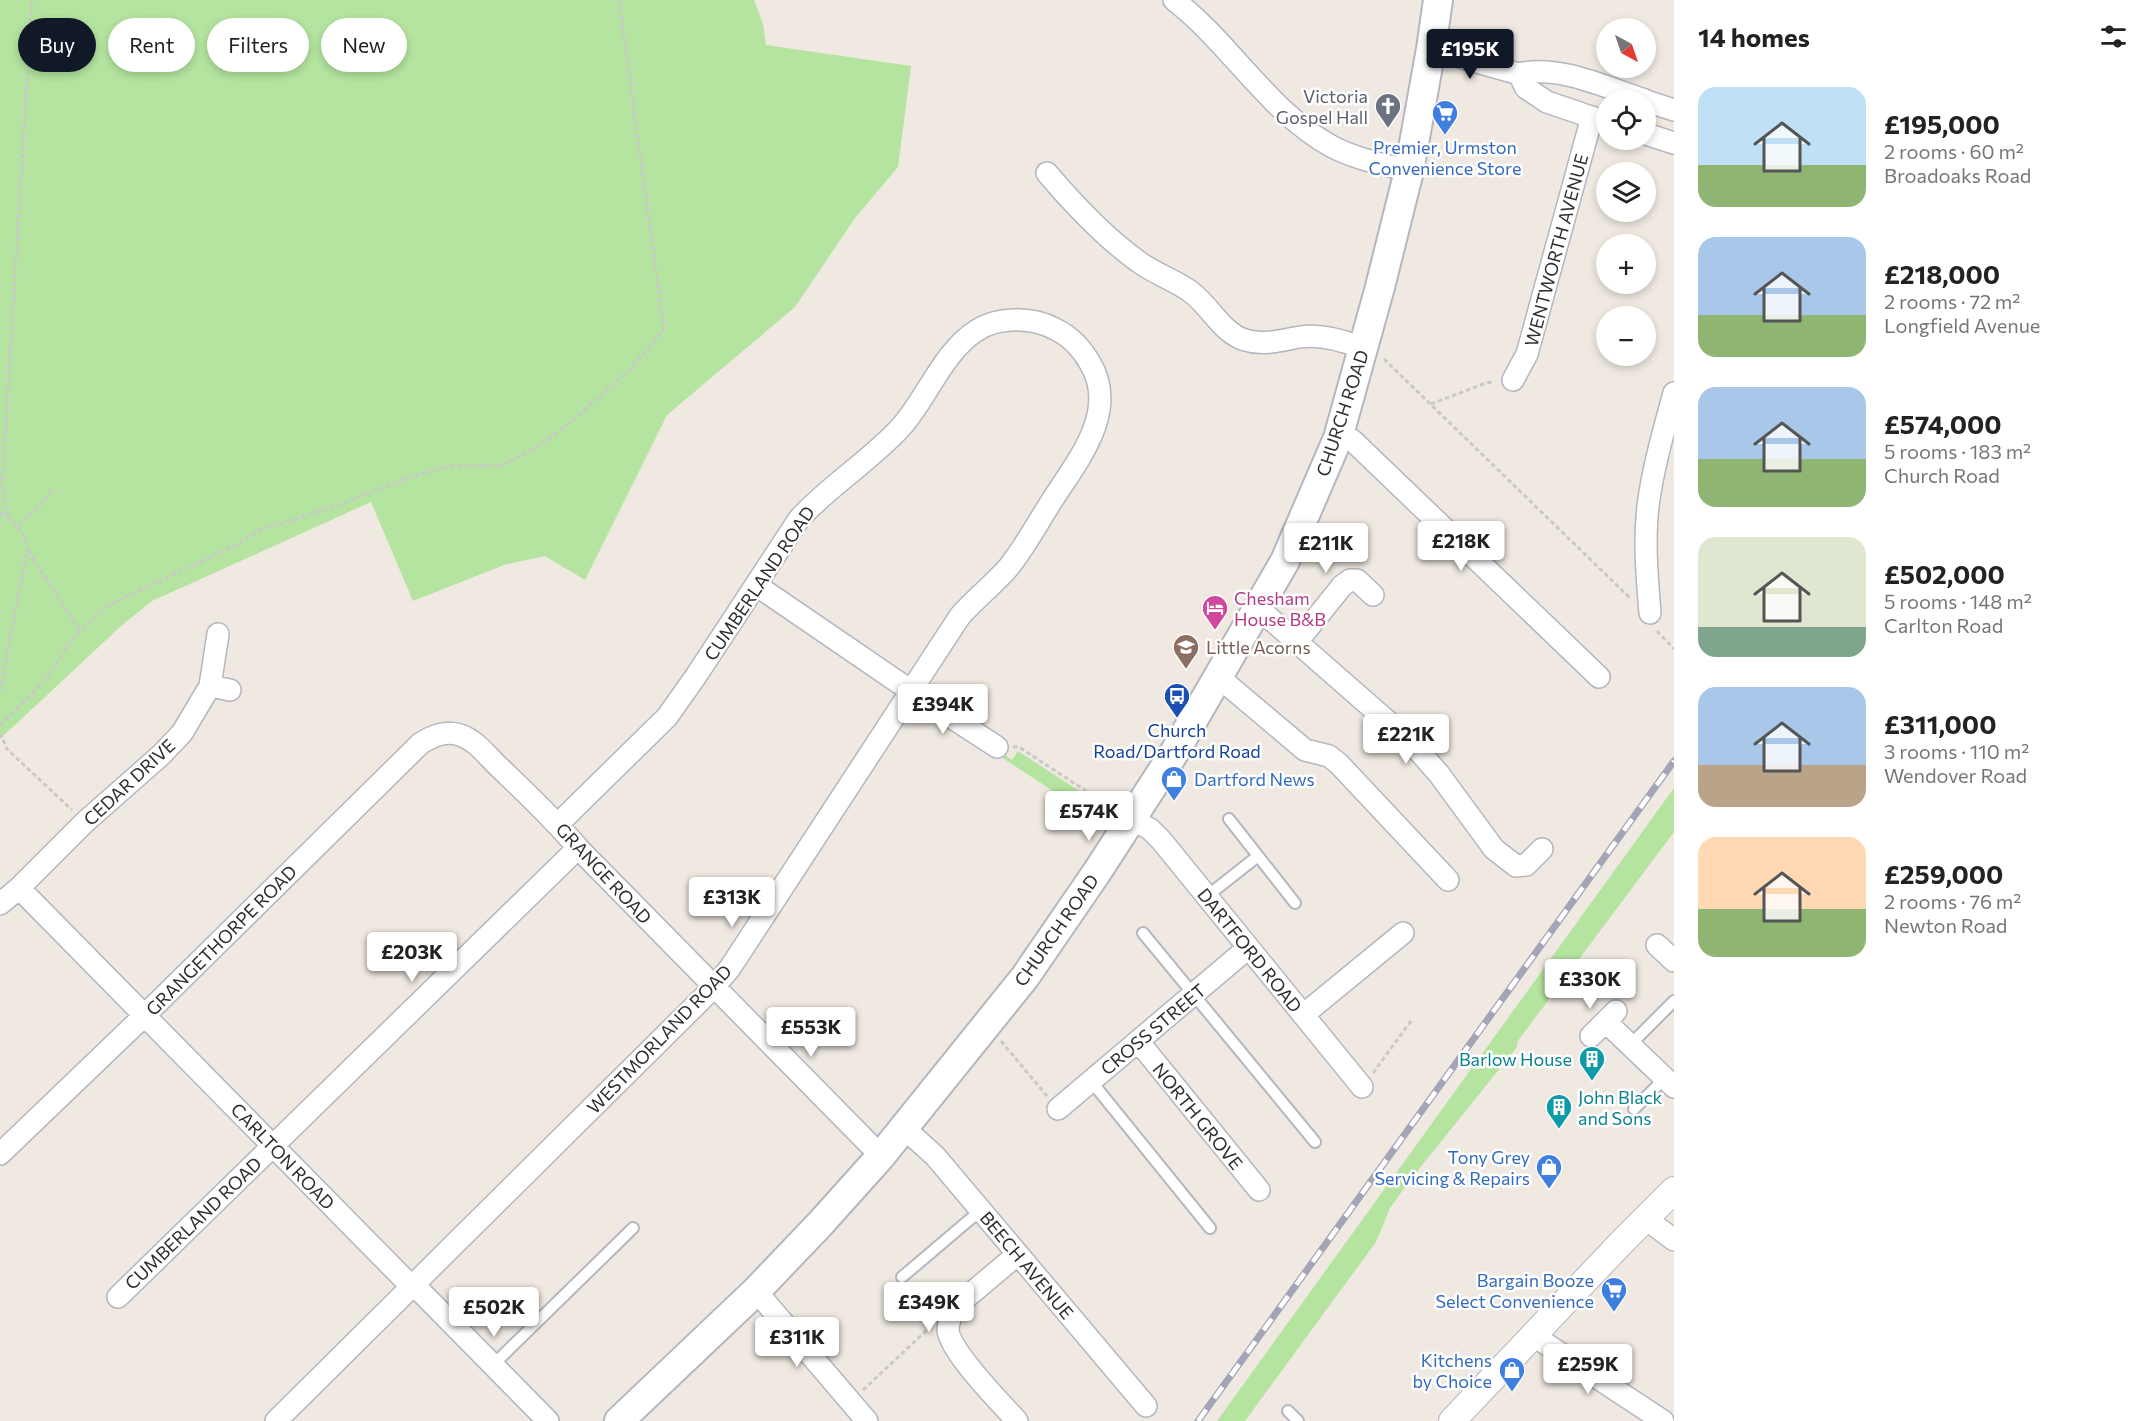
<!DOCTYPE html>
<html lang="en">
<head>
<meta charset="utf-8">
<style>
	body { margin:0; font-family:Commissioner,sans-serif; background:#f2f2f2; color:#222; height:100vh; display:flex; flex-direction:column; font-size:22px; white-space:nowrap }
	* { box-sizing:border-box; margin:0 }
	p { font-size:20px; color:#767676 }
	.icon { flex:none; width:33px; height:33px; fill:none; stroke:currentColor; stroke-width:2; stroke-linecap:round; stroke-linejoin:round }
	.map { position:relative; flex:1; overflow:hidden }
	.sheet { display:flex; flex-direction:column; background:#fff; width:480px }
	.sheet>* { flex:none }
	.hud { position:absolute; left:18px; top:18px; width:570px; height:54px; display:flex; gap:12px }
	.needle { width:39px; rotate:140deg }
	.buttons { position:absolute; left:1596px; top:18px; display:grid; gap:12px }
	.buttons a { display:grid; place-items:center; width:60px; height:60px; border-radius:50%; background:#fff; box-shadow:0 3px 9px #0003; font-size:30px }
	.price { position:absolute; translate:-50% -51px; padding:0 14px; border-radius:6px; background:#fff; color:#222; font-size:20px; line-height:39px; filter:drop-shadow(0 2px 3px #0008) }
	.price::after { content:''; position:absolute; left:50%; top:36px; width:18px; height:14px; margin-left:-9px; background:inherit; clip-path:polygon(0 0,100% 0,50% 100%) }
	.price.active { background:#111827; color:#fff }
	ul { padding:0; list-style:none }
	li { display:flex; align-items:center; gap:18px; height:150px; padding:0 24px }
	li span { display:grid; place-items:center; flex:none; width:168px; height:120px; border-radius:18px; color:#555 }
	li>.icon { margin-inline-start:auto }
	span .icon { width:72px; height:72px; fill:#fffc; stroke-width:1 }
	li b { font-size:26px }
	h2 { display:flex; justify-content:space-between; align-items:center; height:72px; padding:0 24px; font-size:26px }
	.tag { padding:0 21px; border-radius:27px; background:#fff; box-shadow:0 3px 9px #0003; font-size:21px; line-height:54px }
	.tag.active { background:#111827; color:#fff }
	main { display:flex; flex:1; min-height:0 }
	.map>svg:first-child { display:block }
</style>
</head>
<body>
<main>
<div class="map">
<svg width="1674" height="1421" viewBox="0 0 1674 1421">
	<rect width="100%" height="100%" fill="#efe9e1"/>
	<path fill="#b4e49f" d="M0,0H754L763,24L766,45L911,66L898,167L855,218L795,307L667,415L585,580L545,556L504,565L413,601L371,502L152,601L121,626L0,739Z
		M1018,751L1113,813L1105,825L1001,757L1004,754L1012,760Z
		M1674,788V832L1517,1042V1047L1407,1184L1390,1208L1376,1242L1245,1421H1217Z"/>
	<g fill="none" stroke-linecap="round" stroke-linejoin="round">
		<g stroke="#b4b6c1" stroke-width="14">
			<path id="service" d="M1229,819L1295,903
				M1206,897L1258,856
				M1143,933L1315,1142
				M1630,1045L1674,1001
				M1091,1081L1210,1228
				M1634,1109L1665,1078
				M902,1277L981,1210
				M493,1365L633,1228
				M1288,1411L1298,1421"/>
		</g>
		<g stroke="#b4b6c1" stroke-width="24">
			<path id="minor" d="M1174,0C1230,43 1268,111 1331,146C1355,159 1383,164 1409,171
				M1431,49L1519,74C1559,64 1607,88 1645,100
				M1519,74L1526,88L1547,102L1606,122
				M1646,101L1674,110
				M1646,134L1674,143
				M1047,173C1075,206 1104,237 1139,262C1155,274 1175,280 1191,292C1210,306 1222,333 1245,340C1264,346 1281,340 1300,337C1321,334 1342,340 1362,348
				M1513,380L1527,354L1592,117
				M1338,438L1352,440L1599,677
				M756,585L911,691L997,747
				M1258,608L1410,741L1439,774L1494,849L1516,866L1526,865L1542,849
				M1650,613C1647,577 1644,541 1648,506C1653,467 1664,430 1674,393
				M1297,642L1342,586L1350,580H1357L1373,595
				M1217,678L1228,685L1305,750L1329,756L1339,764L1448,880
				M210,686L230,690
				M1131,819L1150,829L1161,840L1362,1087
				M19,888L406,1281L421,1292L548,1421
				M0,904L19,888L85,822L161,755L182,733L210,686L218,634
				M1657,945L1674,961
				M1303,1015L1403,933
				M1606,1022L1674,1087
				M1591,1036L1616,1011
				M1138,1041L1259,1190
				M1058,1109L1248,948
				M904,1128L935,1156L1146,1406
				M0,1154L145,1015L421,743C433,736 446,730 460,735C476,740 488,757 500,768C527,794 554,819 578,848L881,1156
				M1646,1219L1674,1240
				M756,1291L867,1421
				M118,1297L578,848
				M1534,1336L1663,1421
				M276,1421L714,987L730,968L960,616C975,599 993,585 1008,568C1025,547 1038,522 1053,499C1078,460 1119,411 1090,363C1082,349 1070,336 1055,329C1032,317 998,316 976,331C943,352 927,398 901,427C870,461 830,485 799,519L696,676L667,717L558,824
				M1017,1421C1001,1403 950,1352 948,1330C948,1322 952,1314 955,1307L1018,1254"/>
		</g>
		<g stroke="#b4b6c1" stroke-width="28">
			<path id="tertiary" d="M1452,1421L1621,1243L1674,1190"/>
		</g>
		<g stroke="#b4b6c1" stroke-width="32">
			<path id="secondary" d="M619,1421L756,1291L820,1224L881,1156L1025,977L1097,872L1174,753L1285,561L1338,438L1380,287L1409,171L1431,49L1438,0"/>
		</g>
		<path stroke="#c9c9c9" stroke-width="3" stroke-dasharray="4.5 3" stroke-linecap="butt" d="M1384,359L1631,599
			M1431,404L1486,383L1494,382
			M0,513C17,522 24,531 27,549L0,691
			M7,517L2,486L32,0
			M18,526L44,502L52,490
			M28,551L80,631
			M1657,631L1674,649
			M0,725L35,691L54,668L66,648L80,631L109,605L232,547L260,530L330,508L402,480L449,466L503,465L540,445L576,418L630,369L664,330L619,0
			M0,733L7,749L72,810
			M1013,747H1019L1112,808
			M1001,1041L1047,1096
			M1373,1073L1411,1021
			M863,1390L928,1329"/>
		<use href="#service" stroke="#fff" stroke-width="10"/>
		<use href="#minor" stroke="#fff" stroke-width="21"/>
		<use href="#tertiary" stroke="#fff" stroke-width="26"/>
		<use href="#secondary" stroke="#fff" stroke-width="28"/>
		<g stroke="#a3a5b7" stroke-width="7">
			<path id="rail" d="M1198,1421L1674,761"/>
		</g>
		<use href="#rail" stroke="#fff" stroke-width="4.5" stroke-dasharray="14" stroke-linecap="butt"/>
	</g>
	<defs>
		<g id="church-pin" transform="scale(1.35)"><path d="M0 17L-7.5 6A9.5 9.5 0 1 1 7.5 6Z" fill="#6b7280" stroke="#fff"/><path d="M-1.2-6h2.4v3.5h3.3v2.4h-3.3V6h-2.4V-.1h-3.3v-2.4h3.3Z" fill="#fff"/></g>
		<g id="supermarket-pin" transform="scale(1.35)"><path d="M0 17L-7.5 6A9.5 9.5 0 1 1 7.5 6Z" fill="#3f7fe0" stroke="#fff"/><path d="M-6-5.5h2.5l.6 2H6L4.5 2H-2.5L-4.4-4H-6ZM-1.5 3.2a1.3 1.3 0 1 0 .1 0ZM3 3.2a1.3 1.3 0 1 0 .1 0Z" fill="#fff"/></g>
		<g id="hotel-pin" transform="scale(1.35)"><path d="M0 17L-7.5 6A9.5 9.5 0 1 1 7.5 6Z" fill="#d1479c" stroke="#fff"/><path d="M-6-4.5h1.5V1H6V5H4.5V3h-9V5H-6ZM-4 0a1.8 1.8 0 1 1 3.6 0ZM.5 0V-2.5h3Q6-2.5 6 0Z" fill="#fff"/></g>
		<g id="school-pin" transform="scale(1.35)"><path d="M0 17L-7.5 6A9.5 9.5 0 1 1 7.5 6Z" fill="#8d6e63" stroke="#fff"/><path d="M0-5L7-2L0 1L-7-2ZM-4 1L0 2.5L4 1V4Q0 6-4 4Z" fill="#fff"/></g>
		<g id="bus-pin" transform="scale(1.35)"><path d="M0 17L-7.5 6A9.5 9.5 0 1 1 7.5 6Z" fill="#1a4fb4" stroke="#fff"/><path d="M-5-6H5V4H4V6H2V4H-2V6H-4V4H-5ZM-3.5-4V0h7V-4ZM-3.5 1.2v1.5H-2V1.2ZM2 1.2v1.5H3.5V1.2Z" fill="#fff"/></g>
		<g id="shop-pin" transform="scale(1.35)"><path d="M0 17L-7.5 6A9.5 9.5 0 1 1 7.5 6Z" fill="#3f7fe0" stroke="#fff"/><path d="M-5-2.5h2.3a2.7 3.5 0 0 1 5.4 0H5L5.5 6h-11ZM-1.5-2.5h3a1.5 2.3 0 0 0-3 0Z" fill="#fff"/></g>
		<g id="building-pin" transform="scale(1.35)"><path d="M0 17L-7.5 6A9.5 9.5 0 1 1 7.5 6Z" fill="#0f9aa8" stroke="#fff"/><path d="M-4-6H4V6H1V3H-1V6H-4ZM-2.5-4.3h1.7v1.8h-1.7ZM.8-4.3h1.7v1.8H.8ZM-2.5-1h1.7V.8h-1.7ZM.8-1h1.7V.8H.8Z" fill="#fff"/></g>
	</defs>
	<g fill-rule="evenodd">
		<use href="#church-pin" x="1388" y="106"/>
		<use href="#supermarket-pin" x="1445" y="113"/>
		<use href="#hotel-pin" x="1215" y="608"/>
		<use href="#school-pin" x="1186" y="647"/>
		<use href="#bus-pin" x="1177" y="696"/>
		<use href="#shop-pin" x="1174" y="779"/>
		<use href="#building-pin" x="1592" y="1059"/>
		<use href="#building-pin" x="1559" y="1107"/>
		<use href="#shop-pin" x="1549" y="1167"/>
		<use href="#supermarket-pin" x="1614" y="1290"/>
		<use href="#shop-pin" x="1512" y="1370"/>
	</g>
	<g text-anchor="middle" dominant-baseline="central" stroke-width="5" stroke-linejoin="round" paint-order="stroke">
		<g font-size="18" fill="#5b616d" stroke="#fff" text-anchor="end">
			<text x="1368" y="96">Victoria<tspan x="1368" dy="21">Gospel Hall</tspan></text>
		</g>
		<g font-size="18" fill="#366cbe" stroke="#fff" text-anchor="end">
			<text x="1445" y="147" text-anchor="middle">Premier, Urmston<tspan x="1445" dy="21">Convenience Store</tspan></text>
			<text x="1194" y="779" text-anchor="start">Dartford News</text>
			<text x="1530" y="1157">Tony Grey<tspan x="1530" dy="21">Servicing &amp; Repairs</tspan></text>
			<text x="1594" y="1280">Bargain Booze<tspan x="1594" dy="21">Select Convenience</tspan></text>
			<text x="1492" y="1360">Kitchens<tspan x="1492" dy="21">by Choice</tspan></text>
		</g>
		<g font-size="18" fill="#2e2e2e" stroke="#fff">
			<text transform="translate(1556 250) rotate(-75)">WENTWORTH AVENUE</text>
			<text transform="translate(1342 413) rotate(-72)">CHURCH ROAD</text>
			<text transform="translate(759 583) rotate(-56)">CUMBERLAND ROAD</text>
			<text transform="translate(129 782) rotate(-43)">CEDAR DRIVE</text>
			<text transform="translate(604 873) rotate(47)">GRANGE ROAD</text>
			<text transform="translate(1056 930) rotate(-55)">CHURCH ROAD</text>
			<text transform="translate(221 940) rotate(-45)">GRANGETHORPE ROAD</text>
			<text transform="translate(1250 950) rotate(51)">DARTFORD ROAD</text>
			<text transform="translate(1153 1029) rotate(-40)">CROSS STREET</text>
			<text transform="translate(659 1039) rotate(-46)">WESTMORLAND ROAD</text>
			<text transform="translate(1198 1116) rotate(51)">NORTH GROVE</text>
			<text transform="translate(283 1156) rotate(46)">CARLTON ROAD</text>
			<text transform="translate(193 1223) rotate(-44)">CUMBERLAND ROAD</text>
			<text transform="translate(1027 1265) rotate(50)">BEECH AVENUE</text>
		</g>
		<g font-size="18" fill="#b23c85" stroke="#fff" text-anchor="start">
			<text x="1234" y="598">Chesham<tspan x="1234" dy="21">House B&amp;B</tspan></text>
		</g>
		<g font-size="18" fill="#785e54" stroke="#fff" text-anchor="start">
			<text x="1206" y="647">Little Acorns</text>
		</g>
		<g font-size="18" fill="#164399" stroke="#fff">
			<text x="1177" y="730">Church<tspan x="1177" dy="21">Road/Dartford Road</tspan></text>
		</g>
		<g font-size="18" fill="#0d838f" stroke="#fff" text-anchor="end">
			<text x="1572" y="1059">Barlow House</text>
			<text x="1578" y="1097" text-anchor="start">John Black<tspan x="1578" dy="21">and Sons</tspan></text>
		</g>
	</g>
</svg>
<div class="buttons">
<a><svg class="needle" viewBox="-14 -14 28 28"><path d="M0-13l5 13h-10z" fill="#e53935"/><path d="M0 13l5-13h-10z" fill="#767676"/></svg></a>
<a><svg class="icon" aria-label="locate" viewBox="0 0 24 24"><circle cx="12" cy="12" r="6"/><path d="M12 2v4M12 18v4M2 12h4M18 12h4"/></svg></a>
<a><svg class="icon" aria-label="layers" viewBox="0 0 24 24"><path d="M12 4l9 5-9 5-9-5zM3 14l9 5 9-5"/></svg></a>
<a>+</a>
<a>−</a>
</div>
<b class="price active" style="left:1470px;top:80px">£195K</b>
<b class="price" style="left:1461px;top:572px">£218K</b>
<b class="price" style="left:1326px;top:574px">£211K</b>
<b class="price" style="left:943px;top:735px">£394K</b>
<b class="price" style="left:1406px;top:765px">£221K</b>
<b class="price" style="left:1089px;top:842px">£574K</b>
<b class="price" style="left:732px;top:928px">£313K</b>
<b class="price" style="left:412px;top:983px">£203K</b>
<b class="price" style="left:1590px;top:1010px">£330K</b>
<b class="price" style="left:811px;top:1058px">£553K</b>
<b class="price" style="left:929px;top:1333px">£349K</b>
<b class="price" style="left:494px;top:1338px">£502K</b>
<b class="price" style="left:797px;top:1368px">£311K</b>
<b class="price" style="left:1588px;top:1395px">£259K</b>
<div class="hud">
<a class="tag active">Buy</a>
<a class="tag">Rent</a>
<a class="tag">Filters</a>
<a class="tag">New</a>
</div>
</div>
<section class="sheet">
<h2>14 homes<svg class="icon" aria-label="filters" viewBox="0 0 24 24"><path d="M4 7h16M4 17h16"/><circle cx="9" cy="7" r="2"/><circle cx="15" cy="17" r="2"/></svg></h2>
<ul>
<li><span style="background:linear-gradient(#bfe0f5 65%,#8fb573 0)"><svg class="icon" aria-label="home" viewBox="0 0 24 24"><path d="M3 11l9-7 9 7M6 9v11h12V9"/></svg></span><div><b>£195,000</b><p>2 rooms · 60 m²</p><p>Broadoaks Road</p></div></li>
<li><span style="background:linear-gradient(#a9c7e8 65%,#8fb573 0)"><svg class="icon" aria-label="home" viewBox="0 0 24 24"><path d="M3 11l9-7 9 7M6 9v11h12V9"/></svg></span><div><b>£218,000</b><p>2 rooms · 72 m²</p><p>Longfield Avenue</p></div></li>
<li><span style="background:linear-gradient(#a9c7e8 60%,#8fb573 0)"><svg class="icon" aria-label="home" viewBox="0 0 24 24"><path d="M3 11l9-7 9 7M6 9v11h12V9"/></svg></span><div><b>£574,000</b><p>5 rooms · 183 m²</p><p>Church Road</p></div></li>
<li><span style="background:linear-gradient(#dfe7d0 75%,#7fa58c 0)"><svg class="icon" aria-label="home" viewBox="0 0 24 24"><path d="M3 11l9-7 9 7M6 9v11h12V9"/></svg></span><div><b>£502,000</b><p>5 rooms · 148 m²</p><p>Carlton Road</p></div></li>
<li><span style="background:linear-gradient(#a9c7e8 65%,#b9a48a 0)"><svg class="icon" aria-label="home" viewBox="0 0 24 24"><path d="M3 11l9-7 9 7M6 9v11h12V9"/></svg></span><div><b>£311,000</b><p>3 rooms · 110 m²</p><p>Wendover Road</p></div></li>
<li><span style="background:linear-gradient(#ffd9b3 60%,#8fb573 0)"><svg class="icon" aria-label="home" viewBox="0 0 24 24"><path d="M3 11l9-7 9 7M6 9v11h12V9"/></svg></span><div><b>£259,000</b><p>2 rooms · 76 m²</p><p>Newton Road</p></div></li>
</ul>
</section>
</main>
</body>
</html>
